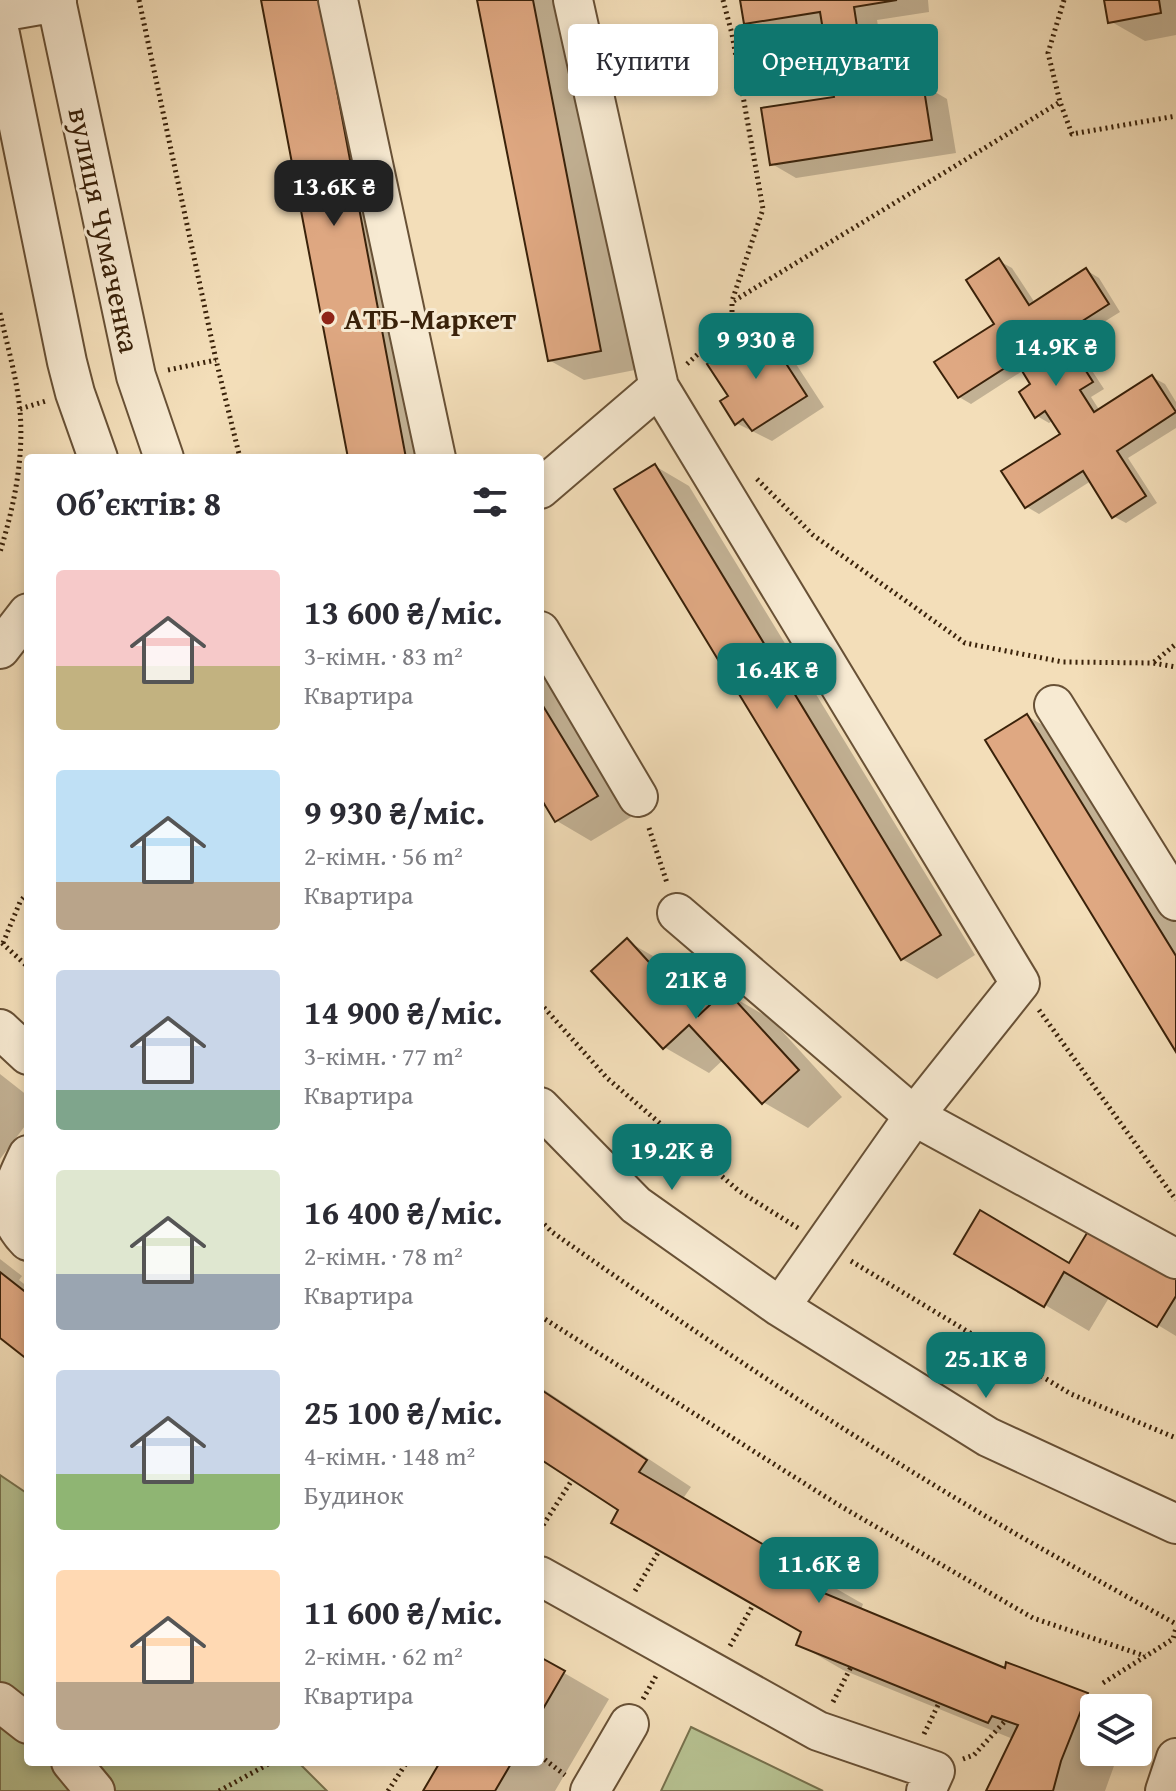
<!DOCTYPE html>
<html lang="uk">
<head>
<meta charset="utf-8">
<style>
	body { margin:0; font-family:"Gentium Book Plus",serif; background:#f2f2f3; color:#2b2b33; height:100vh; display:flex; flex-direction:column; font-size:30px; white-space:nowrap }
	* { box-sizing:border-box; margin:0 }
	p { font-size:26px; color:#7c7c81 }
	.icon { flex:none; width:44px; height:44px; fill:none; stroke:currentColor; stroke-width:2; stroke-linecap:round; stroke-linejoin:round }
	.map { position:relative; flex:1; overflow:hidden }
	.details { position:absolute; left:24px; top:454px; width:520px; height:1312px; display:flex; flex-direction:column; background:#fff; border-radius:8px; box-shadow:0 4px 12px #0003 }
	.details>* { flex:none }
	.hud { position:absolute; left:568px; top:24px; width:488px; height:72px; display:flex; gap:16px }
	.fabs { position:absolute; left:1080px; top:1694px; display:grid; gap:16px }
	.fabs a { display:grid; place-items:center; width:72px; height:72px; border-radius:8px; background:#fff; box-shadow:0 4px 12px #0003; font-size:40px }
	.price { position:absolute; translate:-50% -68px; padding:0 18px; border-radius:16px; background:#0f766e; color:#fff; font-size:26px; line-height:52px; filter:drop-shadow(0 2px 4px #0008) }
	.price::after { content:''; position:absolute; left:50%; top:48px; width:24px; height:18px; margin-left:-12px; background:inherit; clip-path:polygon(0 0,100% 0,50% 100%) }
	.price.current { background:#222; color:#fff }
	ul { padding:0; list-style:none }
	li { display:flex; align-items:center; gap:24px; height:200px; padding:0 32px }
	li span { display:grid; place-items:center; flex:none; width:224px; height:160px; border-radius:8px; color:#555 }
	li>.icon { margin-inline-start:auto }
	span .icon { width:96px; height:96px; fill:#fffc; stroke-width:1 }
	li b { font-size:34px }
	h2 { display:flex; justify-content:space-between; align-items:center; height:96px; padding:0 32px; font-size:34px }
	.chip { padding:0 28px; border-radius:8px; background:#fff; box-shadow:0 4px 12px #0003; font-size:28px; line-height:72px }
	.chip.current { background:#0f766e; color:#fff }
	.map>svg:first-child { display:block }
</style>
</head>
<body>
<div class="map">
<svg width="1176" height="1791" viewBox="0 0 1176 1791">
	<rect width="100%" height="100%" fill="#f3deb9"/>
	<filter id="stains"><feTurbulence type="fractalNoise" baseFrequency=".0025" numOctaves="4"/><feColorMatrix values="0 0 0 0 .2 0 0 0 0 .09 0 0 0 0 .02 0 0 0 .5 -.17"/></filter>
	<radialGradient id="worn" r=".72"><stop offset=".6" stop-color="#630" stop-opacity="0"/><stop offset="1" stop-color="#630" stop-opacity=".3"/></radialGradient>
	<path fill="#b7c292" stroke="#78724e" stroke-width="2" d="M0,1475L28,1494V1762H298L327,1791H0Z
		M691,1727L823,1791H661Z"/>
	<path fill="#0003" d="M263,0H350L437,458H350Z
		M479,0H563L635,370L584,380L549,360Z
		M742,0H928L929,12L877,20L889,90L923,85L947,99L956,153L796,178L772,164L836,98L825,29L770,37L746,23Z
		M1106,0H1176V35L1145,41L1110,21Z
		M999,261L1012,268L1035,303L1086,270L1099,278L1120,312L1062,348L1071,363L1077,359L1089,366L1104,389L1091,397L1100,411L1152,377L1165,384L1176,402V428L1128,458L1157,503L1126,523L1113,516L1091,481L1039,514L1027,507L1063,434L1054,420L1049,423L1037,416L1033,385L1024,370L971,404L959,397L997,325Z
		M763,330L781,341L824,407L772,441L736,423L731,396Z
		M655,466L689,486L975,955L937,979L902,959Z
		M540,667L631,817L591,841L557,821L540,794Z
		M1027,716L1062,736L1176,922V1048Z
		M627,941L672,967L710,1008L726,993L771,1019L842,1097L808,1128L763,1102L724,1059L709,1073L664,1047Z
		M0,1074L28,1096V1122L0,1159Z
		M957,1253L1176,1280V1336L1110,1296L1089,1331Z
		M0,1259L22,1276L19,1280L28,1287V1357L0,1336Z
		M540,1387L691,1487L682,1500L863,1604L861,1610L1006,1670L1087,1695L1110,1708H1094V1752H1119L1105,1791H988L1013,1739L843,1670L798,1644L803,1632L540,1456Z
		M540,1659L609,1699L555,1791H426L443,1762H540Z"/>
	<path fill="#dfa882" stroke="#3a220a" stroke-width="2" d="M261,0H320L406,458H348Z
		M477,0H533L601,351L548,361Z
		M740,0H897L854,7L867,91L923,83L932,140L770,165L761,108L834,97L820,12L744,24Z
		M1104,0H1159L1161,13L1108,23Z
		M999,258L1029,305L1086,268L1109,304L1051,341L1066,364L1077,357L1093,382L1080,390L1094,412L1152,375L1176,412L1117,451L1146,496L1112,518L1083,471L1025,508L1001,471L1060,434L1045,411L1035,418L1019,392L1030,384L1016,361L958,398L934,362L994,324L966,280Z
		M763,328L807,396L752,431L743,419L735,425L720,401L728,396L707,364Z
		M655,464L941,935L901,960L614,489Z
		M540,701L598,796L555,822L540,797Z
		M1027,714L1176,956V1052L985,740Z
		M627,938L698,1016L726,990L799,1070L762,1104L689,1025L663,1049L591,971Z
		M980,1210L1069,1263L1090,1228L1176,1279V1296L1157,1327L1064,1272L1044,1307L954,1254Z
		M0,1272L28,1294V1360L0,1338Z
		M540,1389L647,1460L639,1472L819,1577L814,1589L1005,1668L1006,1662L1088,1693L1061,1761L1053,1791H986L1018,1725L992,1716L988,1723L796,1645L801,1632L611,1523L618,1510L540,1459Z
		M540,1657L565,1671L540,1714Z
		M440,1762H512L495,1791H423Z"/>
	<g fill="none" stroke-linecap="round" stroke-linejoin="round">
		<g stroke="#685136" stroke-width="42">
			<path id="minor" d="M56,0L136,376L164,458
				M338,0L436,458
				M573,0L659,387L1020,983L914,1116L780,1307
				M0,12L57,2
				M0,34L67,362L75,393L98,458
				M540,489L659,387
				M540,631L638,797
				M0,649L28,613
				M1054,705L1176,901
				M677,913L914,1116L1176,1259
				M0,1029L28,1055
				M540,1107L636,1205L780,1307L988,1437L1176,1524
				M28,1155C11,1191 0,1213 28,1241
				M540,1576L818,1731L935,1771L926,1791
				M0,1702L28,1724
				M71,1762L95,1791
				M590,1791L629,1724
				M1165,1791L1176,1758"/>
		</g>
		<path stroke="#3a220a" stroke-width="5" stroke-dasharray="2 4" stroke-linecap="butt" d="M139,0L216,360L240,458
			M723,0L732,34L763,209L732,301
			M1064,0L1048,53L1060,102L1072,134L1176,116
			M738,67L827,54
			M0,313C7,345 17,378 20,411C24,459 14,506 0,552
			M687,364L732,323V302L1060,102
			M168,370L216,360
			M20,409L46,401
			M757,479L813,535L965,643L1063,662L1153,663L1176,667
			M1154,662L1176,644
			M649,828L667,883
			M2,943L28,967
			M3,943L20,902L28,892
			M540,1003L607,1078L739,1191L798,1228
			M1039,1010L1176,1200
			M540,1220L552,1232C701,1337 853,1439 1011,1531C1066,1563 1121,1593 1176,1624
			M851,1261L1071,1394L1176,1438
			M540,1316L837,1504L1033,1618L1145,1656
			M540,1530L572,1480
			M635,1591L659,1551
			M730,1646L753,1605
			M1103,1683L1173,1639L1176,1628
			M643,1699L656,1676
			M833,1702L851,1667
			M924,1734L939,1703
			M540,1756L565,1775
			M963,1759L974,1755L1006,1720
			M219,1791L272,1762
			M388,1791L407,1762"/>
		<use href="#minor" stroke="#f7ead2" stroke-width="38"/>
	</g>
	<circle fill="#8f2418" stroke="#f7ead2" stroke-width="3" cx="328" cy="318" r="8"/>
	<g text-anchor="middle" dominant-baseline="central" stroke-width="6" stroke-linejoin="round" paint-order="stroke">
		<g font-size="30" fill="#3a220a" stroke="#f7ead2">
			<text transform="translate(105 230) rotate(78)">вулиця Чумаченка</text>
		</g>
		<g font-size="30" font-weight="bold" fill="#3a220a" stroke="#f7ead2" text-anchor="start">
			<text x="344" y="318">АТБ-Маркет</text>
		</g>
	</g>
	<rect width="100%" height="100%" filter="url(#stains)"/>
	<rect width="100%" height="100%" fill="url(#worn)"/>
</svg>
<div class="fabs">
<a><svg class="icon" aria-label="layers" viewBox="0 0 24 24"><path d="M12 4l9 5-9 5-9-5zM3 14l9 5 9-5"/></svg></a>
</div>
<b class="price current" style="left:334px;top:228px">13.6K ₴</b>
<b class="price" style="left:756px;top:381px">9 930 ₴</b>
<b class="price" style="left:1056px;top:388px">14.9K ₴</b>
<b class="price" style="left:777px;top:711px">16.4K ₴</b>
<b class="price" style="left:696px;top:1021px">21K ₴</b>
<b class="price" style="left:672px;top:1192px">19.2K ₴</b>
<b class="price" style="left:986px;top:1400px">25.1K ₴</b>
<b class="price" style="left:819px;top:1605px">11.6K ₴</b>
<div class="hud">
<a class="chip">Купити</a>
<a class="chip current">Орендувати</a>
</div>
<section class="details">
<h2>Об’єктів: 8<svg class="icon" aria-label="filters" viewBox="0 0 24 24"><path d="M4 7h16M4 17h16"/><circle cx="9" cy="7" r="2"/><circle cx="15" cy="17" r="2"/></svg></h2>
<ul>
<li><span style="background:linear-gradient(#f6c9c9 60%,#c2b280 0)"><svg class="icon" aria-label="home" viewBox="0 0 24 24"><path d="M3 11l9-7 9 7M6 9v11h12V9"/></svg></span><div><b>13 600 ₴/міс.</b><p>3-кімн. · 83 m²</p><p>Квартира</p></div></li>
<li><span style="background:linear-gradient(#bfe0f5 70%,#b9a48a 0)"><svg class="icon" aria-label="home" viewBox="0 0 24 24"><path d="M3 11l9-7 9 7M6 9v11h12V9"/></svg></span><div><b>9 930 ₴/міс.</b><p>2-кімн. · 56 m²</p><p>Квартира</p></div></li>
<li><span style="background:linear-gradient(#c9d6e8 75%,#7fa58c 0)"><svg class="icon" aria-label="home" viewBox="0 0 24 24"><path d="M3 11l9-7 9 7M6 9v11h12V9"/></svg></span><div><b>14 900 ₴/міс.</b><p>3-кімн. · 77 m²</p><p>Квартира</p></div></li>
<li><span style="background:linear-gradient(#dfe7d0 65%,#9aa5b1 0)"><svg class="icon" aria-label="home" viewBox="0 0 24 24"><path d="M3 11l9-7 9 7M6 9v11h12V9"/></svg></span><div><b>16 400 ₴/міс.</b><p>2-кімн. · 78 m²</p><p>Квартира</p></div></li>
<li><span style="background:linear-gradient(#c9d6e8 65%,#8fb573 0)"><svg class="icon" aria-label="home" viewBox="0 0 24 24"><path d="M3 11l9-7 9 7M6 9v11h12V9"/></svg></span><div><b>25 100 ₴/міс.</b><p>4-кімн. · 148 m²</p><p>Будинок</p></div></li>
<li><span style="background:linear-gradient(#ffd9b3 70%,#b9a48a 0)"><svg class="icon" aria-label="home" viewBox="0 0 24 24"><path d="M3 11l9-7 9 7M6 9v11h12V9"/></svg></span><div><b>11 600 ₴/міс.</b><p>2-кімн. · 62 m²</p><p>Квартира</p></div></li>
</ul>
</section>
</div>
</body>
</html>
